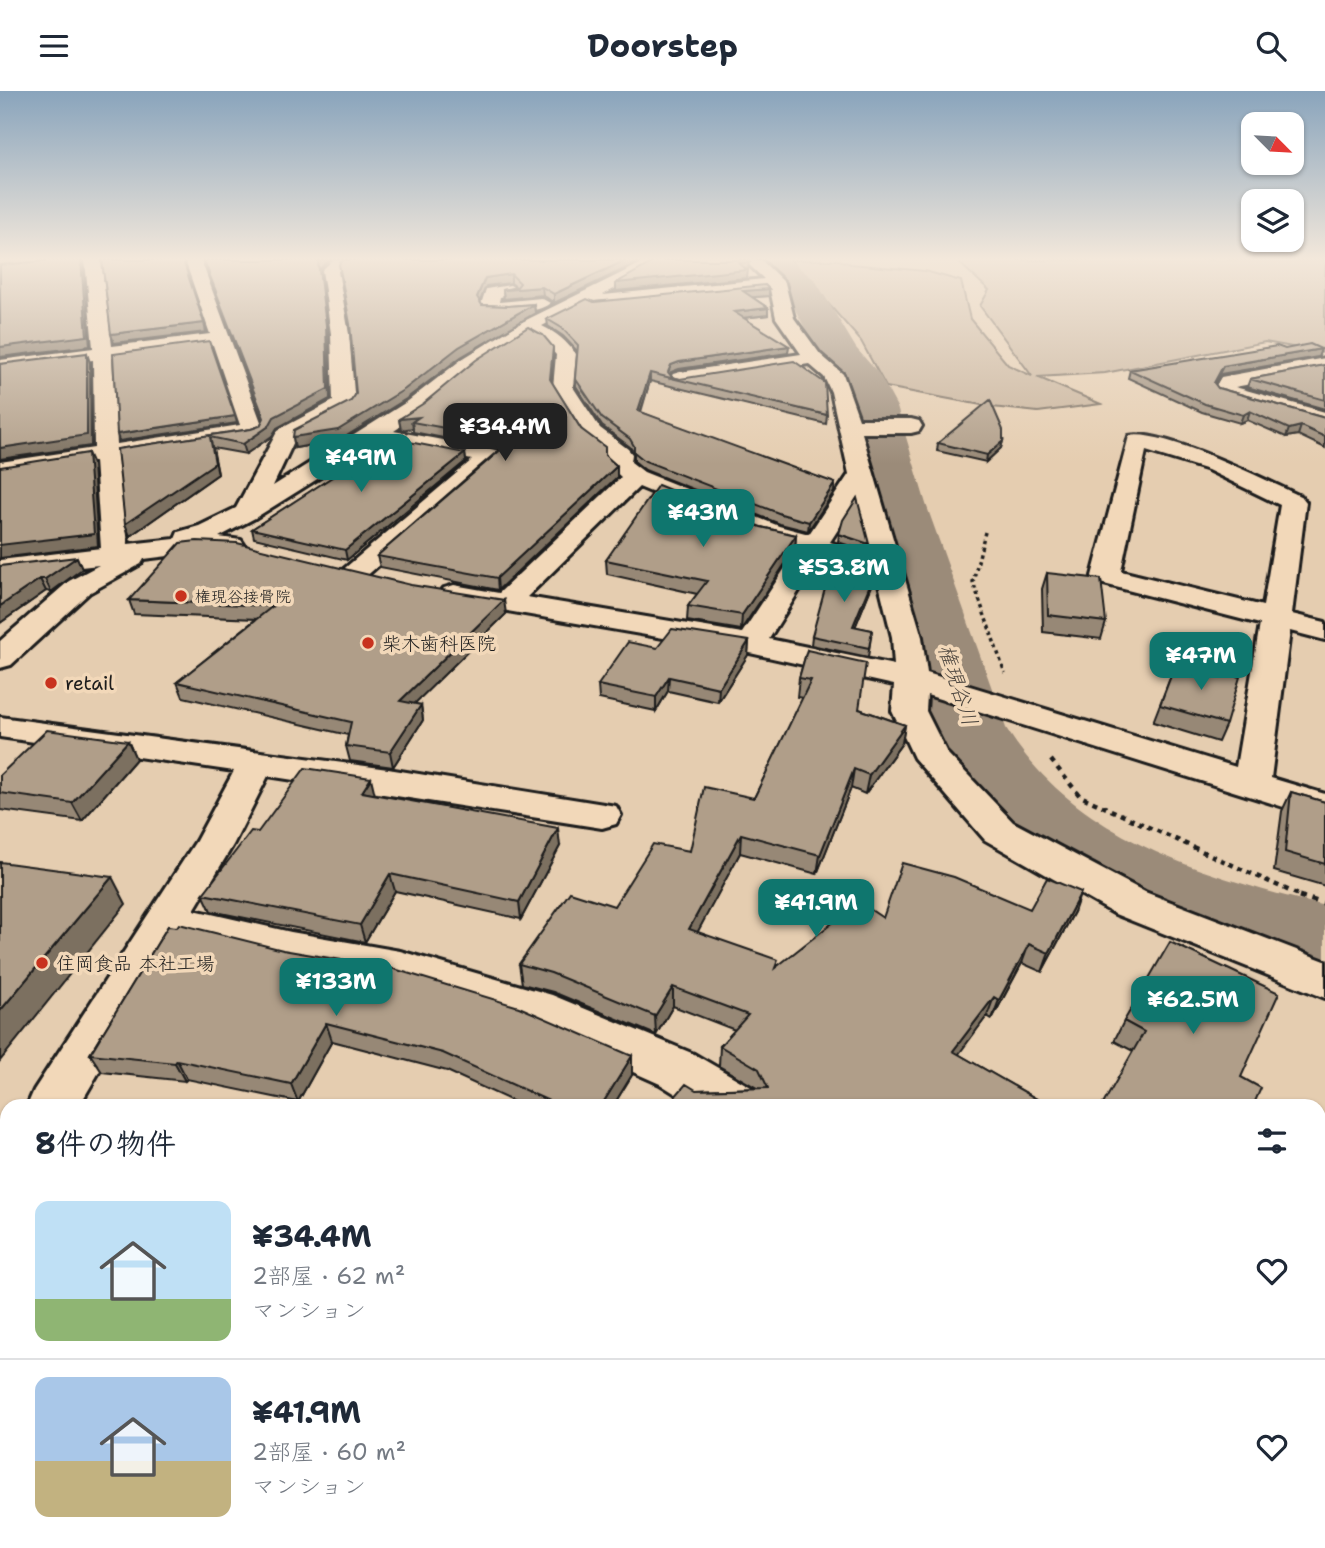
<!DOCTYPE html>
<html lang="ja">
<head>
<meta charset="utf-8">
<style>
	body { margin:0; font-family:"Shantell Sans","Klee One",sans-serif; background:#f6f6f7; color:#1f2937; height:100vh; display:flex; flex-direction:column; font-size:26px; white-space:nowrap }
	* { box-sizing:border-box; margin:0 }
	p { font-size:23px; color:#747a83 }
	.icon { flex:none; width:38px; height:38px; fill:none; stroke:currentColor; stroke-width:2; stroke-linecap:round; stroke-linejoin:round }
	.map { position:relative; flex:1; overflow:hidden }
	.sheet { position:absolute; left:0px; top:1008px; width:1326px; height:450px; display:flex; flex-direction:column; background:#fff; border-radius:21px 21px 0 0; box-shadow:0 2px 5px #0004 }
	.sheet>* { flex:none }
	.needle { width:46px; rotate:114deg }
	.controls { position:absolute; left:1241px; top:21px; display:grid; gap:14px }
	.controls a { display:grid; place-items:center; width:63px; height:63px; border-radius:14px; background:#fff; box-shadow:0 2px 5px #0004; font-size:35px }
	.price { position:absolute; translate:-50% -60px; padding:0 16px; border-radius:14px; background:#0f766e; color:#fff; font-size:23px; line-height:46px; filter:drop-shadow(0 2px 4px #0008) }
	.price::after { content:''; position:absolute; left:50%; top:42px; width:21px; height:16px; margin-left:-10px; background:inherit; clip-path:polygon(0 0,100% 0,50% 100%) }
	.price.on { background:#222; color:#fff }
	ul { padding:0; list-style:none }
	li { display:flex; align-items:center; gap:21px; height:175px; padding:0 35px }
	li+li { border-top:2px solid #e0e1e3 }
	li span { display:grid; place-items:center; flex:none; width:196px; height:140px; border-radius:14px; color:#555 }
	li>.icon { margin-inline-start:auto }
	span .icon { width:84px; height:84px; fill:#fffc; stroke-width:1 }
	li b { font-size:30px }
	h2 { display:flex; justify-content:space-between; align-items:center; height:84px; padding:0 35px; font-size:30px }
	header { display:flex; justify-content:space-between; align-items:center; height:91px; padding:0 35px; background:#fff; font-size:32px; font-weight:700 }
	.map>svg:first-child { display:block }
</style>
</head>
<body>
<header><svg class="icon" aria-label="menu" viewBox="0 0 24 24"><path d="M4 6h16M4 12h16M4 18h16"/></svg>Doorstep<svg class="icon" aria-label="search" viewBox="0 0 24 24"><circle cx="10" cy="10" r="6"/><path d="M15 15l6 6"/></svg></header>
<div class="map">
<svg width="1325" height="1457" viewBox="0 0 1325 1457">
	<rect width="100%" height="100%" fill="#e5cdb0"/>
	<filter id="ink" filterUnits="userSpaceOnUse"><feTurbulence type="fractalNoise" baseFrequency=".0143" numOctaves="2"/><feDisplacementMap in="SourceGraphic" scale="14" xChannelSelector="R" yChannelSelector="G"/><feConvolveMatrix kernelMatrix="1 2 1 2 8 2 1 2 1" color-interpolation-filters="sRGB"/></filter>
	<g filter="url(#ink)">
		<path fill="#c7b29a" stroke="#72675b" stroke-width="2" d="M790,169H839L851,173L925,180L961,190L970,228L1008,274L1032,285L980,215L989,199L956,169H1325V262L1265,251L1105,282L1037,286L1101,313L1038,321L992,316L886,296L861,250Z"/>
		<g fill="none" stroke-linecap="round" stroke-linejoin="round">
			<path fill="#9b8b79" fill-rule="evenodd" d="M752,169H789L815,189L856,257L879,283L897,316L926,413L1006,637C1075,748 1205,785 1325,815V885L1192,845L1140,826L1090,802L1043,774L1002,740L968,700L932,637L872,413L851,316L838,287L819,264L787,203Z"/>
			<g stroke="#1c1c1c" stroke-width="6">
				<path id="minor" d="M85,169H101L112,255L210,243L185,169H201L264,339L261,344L253,346L118,367L128,453L175,448L178,441L199,435L236,417L278,339L333,310L331,243L322,179L333,169H350L338,180L349,243L355,313L352,318L295,348L273,395L408,310L462,268L522,231L648,169H668L603,204L764,188L744,169H761L785,192L794,227L820,263L843,283L859,328H911L919,330L922,335L919,340L911,342H862L922,546L927,582L1236,676L1260,533L1096,491L1092,485L1129,345C1161,337 1269,390 1302,406L1306,411L1292,523L1325,531V549L1290,540L1271,687L1325,703V729L927,604L926,620L947,662L1013,731L1145,801L1325,870V907L1115,823L985,749L914,667L892,620L894,594L750,562L444,509L439,503L444,497L454,494L499,502L621,386L607,373L608,365L584,347L553,296L556,264L545,251L529,242L476,276L424,320L394,340L491,358L499,360L503,365L363,488L353,490L343,488L339,482L472,369L378,350L255,427L219,446L241,449L245,455L241,461L231,463L201,461L144,468L141,473L89,502L11,574L0,577V550L69,490L99,474L0,485V469L101,457L95,370L0,385V371L94,357L93,269L0,281V269L93,257ZM770,198L776,227L801,263L680,281L673,283L670,287L673,291L680,293L809,273L824,286L831,301L849,383L809,443L779,435L644,381L631,371L632,363L628,358L600,337L573,296L576,263C566,250 557,242 542,235L587,212L594,215ZM213,254L240,334L117,353L112,267ZM1146,360L1208,379L1280,414L1263,515L1121,480ZM639,396L761,447L799,456L742,542L527,506ZM857,409L872,465L830,451ZM820,466L877,485L892,546L894,574L769,548Z
					M510,194L518,199L516,203L500,206L499,211L541,207L550,212C539,223 498,223 483,220L480,216L486,198Z
					M1325,267V279L1235,296L1325,321V335L1216,303L1213,299L1221,286Z
					M0,626L388,678L616,715L621,724L616,733L602,737L268,685L233,754L194,819L291,841L400,860L552,904L694,963L756,999L763,1015H695L660,993L523,932L400,894L291,875L178,847L79,1015H27L34,999L196,750L234,680L0,646Z
					M7,1063V1121L0,1124V1066Z
					M1320,1371L1325,1373V1441L1320,1439Z
					M689,1451H762L764,1457H691Z"/>
			</g>
			<path stroke="#1c1c1c" stroke-width="3.5" stroke-dasharray="3.5 3.5" stroke-linecap="butt" d="M985,441L973,491L1005,582"/>
			<path stroke="#1c1c1c" stroke-width="4.5" stroke-dasharray="5 5" stroke-linecap="butt" d="M1051,669L1080,705L1303,806"/>
			<path stroke="#1c1c1c" stroke-width="5" stroke-dasharray="6 6" stroke-linecap="butt" d="M1299,805L1325,813"/>
			<path stroke="#1c1c1c" stroke-width="7" stroke-dasharray="8 8" stroke-linecap="butt" d="M1264,1457L1267,1451"/>
			<use href="#minor" fill="#f2d8b9" fill-rule="evenodd"/>
		</g>
		<path fill="#978876" stroke="#1c1c1c" stroke-width="2" d="M203,169H329L319,179L328,243L330,308L277,337L272,345L246,363L213,357L218,383L130,445L117,358L251,338L260,335L263,329Z
			M343,169H643L554,212L543,204L504,208L503,199L516,196L511,192L486,195L479,210L482,214L508,215L534,213L535,222L461,266L406,308L340,349L295,357L293,346L351,310L356,303Z
			M769,198V205L752,206L768,217V224L743,227L788,262L679,278L671,281L670,283L672,286L827,324L826,333L650,290L641,321L834,401L808,440L780,433L645,379L634,370V362L630,356L602,335L576,295L577,260L563,245L548,235L547,228L594,211Z
			M1285,258H1321L1318,266L1221,283L1215,294L1218,297L1325,327V357L1298,344L1286,346L1247,329L1240,332L1202,321L1128,287L1130,279Z
			M553,265L551,290L581,338L605,365L617,375V386L498,499L380,476L377,465L500,358L413,341V337L401,339L399,328Z
			M1325,274V318L1247,296L1250,288Z
			M1003,350L1001,357L986,371L937,360L938,352Z
			M465,362L466,370L347,469L254,447L252,438L346,378L345,374Z
			M761,436L796,444L795,458L741,539L687,530L688,515L697,503L607,483L606,469Z
			M839,443L869,453L868,461L838,451Z
			M0,475L82,478L51,501L46,500L0,532Z
			M876,479L875,487L855,536L872,539L868,566L811,554L812,545Z
			M1047,482L1106,531L1101,548L1043,541L1042,498Z
			M129,509L506,523L414,613L421,614L423,629L393,676L350,670L346,655L348,644L183,606L177,591L256,528L134,523Z
			M749,550L748,564L718,611L668,600L656,620L599,608L598,594L657,557Z
			M807,559L859,618L905,634L902,652L865,703L851,697L817,783L740,762L697,841L777,875L883,827L1030,818L1074,821L1042,881L1022,872L992,928L987,925L958,963L1049,1015L696,999L757,997L719,975L720,955L735,939L673,915L656,944L553,901L522,893L519,873L614,815L690,760L754,707L803,607L797,606L799,587Z
			M1177,569L1226,633L1218,651L1153,631Z
			M128,650L136,668L82,730L0,719V684Z
			M1291,701L1325,711V795L1274,780L1282,720Z
			M375,704L560,755L521,828L395,800L365,851L211,820L203,803L258,741Z
			M168,835L632,965V984L613,1015H523L447,980L332,950L298,1011L187,988L185,990L102,981L90,963Z
			M1124,930L1241,986L1133,960L1114,950Z
			M1324,1449L1325,1457H1313Z
			M178,1451H210L207,1457H191Z
			M883,1451H1237L1235,1457H879Z"/>
		<path fill="#7b6f60" stroke="#1c1c1c" stroke-width="2" d="M81,169H83L90,255L0,266V256Z
			M320,169H329L319,179L328,243L330,308L277,337L272,345L246,363L243,353L269,335L318,171Z
			M626,169H643L554,212V203Z
			M749,171L747,187L616,200V192Z
			M511,183V192L486,195L478,215L477,206L485,187Z
			M542,196L543,204L504,208L503,199Z
			M769,198V205L742,207L743,200Z
			M534,213L535,222L461,266L406,308L340,349L295,357L293,346L459,256Z
			M768,217V224L733,228L734,221Z
			M204,232L206,241L114,252L111,243Z
			M789,255L788,262L679,278L671,281L669,286L668,281L671,274L679,271Z
			M553,256V265L551,297L550,288Z
			M1321,258L1318,266L1221,283L1211,301L1214,292L1223,275Z
			M87,262L90,272L91,355L0,368V357Z
			M650,282V290L638,328V320Z
			M1250,320L1247,329L1240,332L1243,324Z
			M235,325L237,332L119,350L117,343Z
			M419,326L412,331L413,337L401,339L399,328Z
			M1301,335L1298,344L1286,346L1289,338Z
			M210,346L218,383L130,445L125,433Z
			M1003,350L1001,357L986,371L987,364Z
			M88,362L93,373L98,455L0,467V454Z
			M465,362L466,370L347,469L345,459Z
			M617,375V386L498,499L497,487Z
			M835,392L834,401L808,440L809,431Z
			M796,444L795,458L741,539L742,524Z
			M77,466L82,478L51,501L45,488Z
			M876,479L875,487L852,544L853,535Z
			M40,488L46,500L0,532V515Z
			M504,509L506,523L403,624L400,610Z
			M749,550L748,564L718,611L719,597Z
			M669,586L668,600L656,620V606Z
			M421,614L423,629L393,676L390,661Z
			M905,634L902,652L865,703L869,684Z
			M128,650L136,668L82,730L72,712Z
			M854,678L851,697L817,783L820,764Z
			M371,687L375,704L362,701Z
			M558,737L560,755L521,828L519,811Z
			M741,743L740,762L689,857V838Z
			M390,783L395,800L365,851L360,834Z
			M112,786L126,813L0,970V920Z
			M1081,801L1074,821L1042,881L1049,862Z
			M1029,853L1022,872L992,928L999,909Z
			M673,896V915L656,944L655,925Z
			M994,906L987,925L947,979L953,960Z
			M326,932L332,950L298,1011L291,993Z
			M632,965V984L613,1015H601Z
			M177,969L187,988L185,990L175,972Z
			M190,1451H210L207,1457H196Z
			M294,1451H301L298,1456Z"/>
		<path fill="#b09e89" stroke="#1c1c1c" stroke-width="2" d="M53,169H81L87,245L0,256V174Z
			M102,169H183L204,232L111,243Z
			M204,169H320L318,171L326,234L328,298L274,326L269,335L243,353L210,346L215,372L125,433L117,358L251,338L260,335L264,327Z
			M343,169H626L554,203L542,196L503,199L516,197L520,192L511,183L485,187L477,206L482,214L508,215L534,213L459,256L405,298L338,339L293,346L294,339L351,310L356,303L350,233L339,173Z
			M657,169H746L749,171L739,172L747,179L616,192Z
			M765,194L769,198L743,200L768,217L734,221L789,255L679,271L671,274L668,281L672,286L680,288L794,270L825,292L827,324L650,282L638,320L835,392L809,431L781,423L645,370L634,361V355L630,348L602,327L575,287L578,254L562,237L547,228L587,208L594,211Z
			M528,236L543,244L553,256L550,288L581,338L605,356V364L617,375L497,487L377,465L505,355L499,347L412,331L419,326L399,328L424,312L476,269Z
			M209,250L235,325L117,343L113,263Z
			M1310,253L1321,258L1223,275L1214,292L1218,297L1325,327V346L1301,335L1289,338L1250,320L1243,324L1205,313L1130,279L1277,255L1285,258Z
			M87,262V344L0,357V273Z
			M1325,274V309L1250,288Z
			M990,309L1003,339V350L987,364L938,352Z
			M389,347L465,362L345,459L252,438L349,375L345,374Z
			M88,362L94,443L0,454V376Z
			M658,394L761,436L796,444L742,524L688,515L707,490L606,469Z
			M857,407L869,453L839,443L843,429Z
			M197,450L237,452L411,494L504,509L400,610L421,614L390,661L346,655L351,631L177,591L273,515L129,509L180,452Z
			M834,465L876,479L853,535L872,539L869,557L812,545Z
			M77,466L45,488H40L0,515V475Z
			M1047,482L1101,488L1106,531L1048,524Z
			M672,538L749,550L719,597L669,586L656,606L598,594L628,551L657,557Z
			M807,559L866,572L859,618L905,634L869,684L854,678L820,764L741,743L689,838L778,869L775,877L859,811L883,827L902,772L954,786L1030,818L1047,787L1081,801L1049,862L1029,853L999,909L994,906L953,960L1049,1015H667L686,993L696,999L768,997L759,978L720,955L748,924L673,896L655,925L551,882L519,873L570,801L614,815L653,753L690,760L704,696L754,707L811,589L799,587Z
			M1177,569L1240,586L1226,633L1160,614Z
			M47,639L128,650L72,712L0,702V684Z
			M305,677L371,687L362,701L558,737L519,811L390,783L360,834L203,803L251,740L258,741Z
			M1291,701L1325,711V773L1285,761Z
			M0,771L112,786L0,920Z
			M179,833L283,859L394,878L519,916L632,965L601,1015H560L443,962L326,932L291,993L177,969L175,972L90,963L168,835L177,836Z
			M1170,851L1279,902L1241,986L1261,997L1253,1015H1102L1144,941L1124,930Z
			M1320,1189L1325,1192V1262L1320,1283Z
			M484,1451H639L646,1457H479Z
			M889,1451H1237L1235,1457H896Z"/>
	</g>
	<linearGradient id="sky" x2="0" y2="1"><stop stop-color="#89a4bc"/><stop offset="0.45" stop-color="#f3e8db"/><stop offset="1" stop-color="#f3e8db" stop-opacity="0"/></linearGradient>
	<rect width="1325" height="373" fill="url(#sky)"/>
	<g fill="#c8321e" stroke="#f2d8b9" stroke-width="2.5">
		<circle cx="181" cy="505" r="7"/>
		<circle cx="368" cy="552" r="7"/>
		<circle cx="51" cy="592" r="7"/>
		<circle cx="42" cy="872" r="7"/>
	</g>
	<g text-anchor="middle" dominant-baseline="central" stroke-width="7" stroke-linejoin="round" paint-order="stroke">
		<g font-size="16" fill="#1c1c1c" stroke="#f2d8b9" text-anchor="start">
			<text x="195" y="505">権現谷接骨院</text>
		</g>
		<g font-size="19" fill="#1c1c1c" stroke="#f2d8b9" text-anchor="start">
			<text x="382" y="552">柴木歯科医院</text>
			<text x="65" y="592">retail</text>
			<text x="56" y="872">住岡食品 本社工場</text>
		</g>
		<g font-size="21" font-style="italic" fill="#4f4841" stroke="#f2d8b9">
			<text transform="translate(958 594) rotate(72)">権現谷川</text>
		</g>
	</g>
</svg>
<div class="controls">
<a><svg class="needle" viewBox="-14 -14 28 28"><path d="M0-13l5 13h-10z" fill="#e53935"/><path d="M0 13l5-13h-10z" fill="#747a83"/></svg></a>
<a><svg class="icon" aria-label="layers" viewBox="0 0 24 24"><path d="M12 4l9 5-9 5-9-5zM3 14l9 5 9-5"/></svg></a>
</div>
<b class="price on" style="left:505px;top:372px">¥34.4M</b>
<b class="price" style="left:361px;top:403px">¥49M</b>
<b class="price" style="left:703px;top:458px">¥43M</b>
<b class="price" style="left:844px;top:513px">¥53.8M</b>
<b class="price" style="left:1201px;top:601px">¥47M</b>
<b class="price" style="left:816px;top:848px">¥41.9M</b>
<b class="price" style="left:336px;top:927px">¥133M</b>
<b class="price" style="left:1193px;top:945px">¥62.5M</b>
<section class="sheet">
<h2>8件の物件<svg class="icon" aria-label="filters" viewBox="0 0 24 24"><path d="M4 7h16M4 17h16"/><circle cx="9" cy="7" r="2"/><circle cx="15" cy="17" r="2"/></svg></h2>
<ul>
<li><span style="background:linear-gradient(#bfe0f5 70%,#8fb573 0)"><svg class="icon" aria-label="home" viewBox="0 0 24 24"><path d="M3 11l9-7 9 7M6 9v11h12V9"/></svg></span><div><b>¥34.4M</b><p>2部屋 · 62 m²</p><p>マンション</p></div><svg class="icon" aria-label="heart" viewBox="0 0 24 24"><path d="M12 20l-8-8c-3-5 5-10 8-4 3-6 11-1 8 4z"/></svg></li>
<li><span style="background:linear-gradient(#a9c7e8 60%,#c2b280 0)"><svg class="icon" aria-label="home" viewBox="0 0 24 24"><path d="M3 11l9-7 9 7M6 9v11h12V9"/></svg></span><div><b>¥41.9M</b><p>2部屋 · 60 m²</p><p>マンション</p></div><svg class="icon" aria-label="heart" viewBox="0 0 24 24"><path d="M12 20l-8-8c-3-5 5-10 8-4 3-6 11-1 8 4z"/></svg></li>
</ul>
</section>
</div>
</body>
</html>
